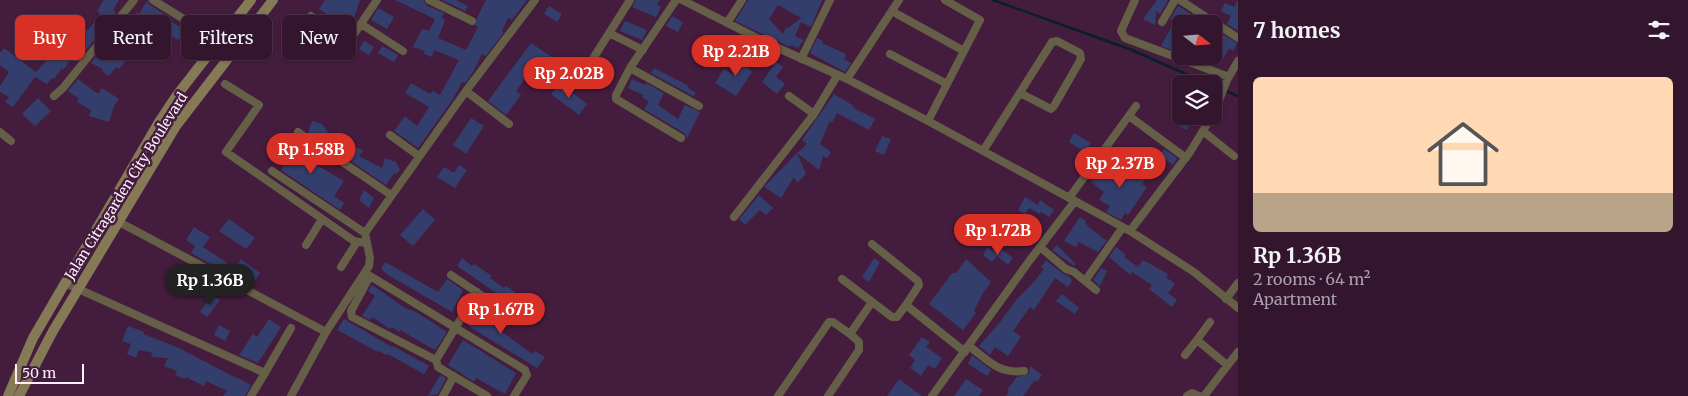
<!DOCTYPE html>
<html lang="en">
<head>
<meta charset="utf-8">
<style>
	body { margin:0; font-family:Merriweather,serif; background:#3b1e36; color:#f1f3f6; height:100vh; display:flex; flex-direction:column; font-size:19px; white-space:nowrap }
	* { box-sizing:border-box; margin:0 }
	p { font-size:16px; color:#a99faa }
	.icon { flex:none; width:28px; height:28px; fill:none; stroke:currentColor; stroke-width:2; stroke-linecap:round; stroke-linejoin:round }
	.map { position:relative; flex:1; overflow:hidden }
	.details { display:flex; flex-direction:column; background:#33152e; width:450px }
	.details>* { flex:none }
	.top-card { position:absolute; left:15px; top:15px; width:475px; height:45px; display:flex; gap:10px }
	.needle { width:32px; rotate:107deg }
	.controls { position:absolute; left:1172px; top:15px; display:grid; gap:10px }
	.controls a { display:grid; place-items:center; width:50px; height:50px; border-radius:8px; background:#33152e; box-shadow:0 1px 4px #0004,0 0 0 1px #4e344a; font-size:25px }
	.scale { position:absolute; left:15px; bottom:12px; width:69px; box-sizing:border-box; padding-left:5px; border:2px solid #feeefb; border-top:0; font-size:14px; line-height:18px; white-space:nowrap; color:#feeefb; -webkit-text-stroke:4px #441c3e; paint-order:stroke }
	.price { position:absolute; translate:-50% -42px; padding:0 11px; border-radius:18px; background:#d93025; color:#fff; font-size:16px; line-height:32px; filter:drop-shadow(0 1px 2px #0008) }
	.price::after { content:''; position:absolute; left:50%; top:30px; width:15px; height:11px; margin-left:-8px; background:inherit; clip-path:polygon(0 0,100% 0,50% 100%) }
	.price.current { background:#222; color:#fff }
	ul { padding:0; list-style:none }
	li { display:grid; align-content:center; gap:10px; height:265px; padding:0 15px }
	li span { display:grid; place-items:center; height:155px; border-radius:8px; color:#555 }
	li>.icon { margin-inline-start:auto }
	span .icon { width:90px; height:90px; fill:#fffc; stroke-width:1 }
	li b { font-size:21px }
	h2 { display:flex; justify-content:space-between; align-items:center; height:60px; padding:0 15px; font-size:21px }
	.tag { padding:0 18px; border-radius:8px; background:#33152e; box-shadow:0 1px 4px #0004,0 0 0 1px #4e344a; font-size:18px; line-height:45px }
	.tag.current { background:#d93025; color:#fff }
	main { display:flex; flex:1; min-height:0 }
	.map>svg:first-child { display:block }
</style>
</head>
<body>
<main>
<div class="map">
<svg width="1238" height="396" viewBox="0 0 1238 396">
	<rect width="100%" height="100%" fill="#441c3e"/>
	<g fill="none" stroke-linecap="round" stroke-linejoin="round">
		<path stroke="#082126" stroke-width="2.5" d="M993,0L1132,50L1208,84
			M1214,86L1238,96"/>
	</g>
	<path fill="#343e6c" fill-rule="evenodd" d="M104,0H119L113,10L116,12L83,54L69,44L75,35L62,25L69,15L88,30L100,14L97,11Z
		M325,0H360L354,18L357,20L350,30L319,9Z
		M395,0H423L426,5L444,13L442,17L445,21L438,38L466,50L478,27L475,25L477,18L486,0H527L512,20L508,18L502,31L504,32L486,56L482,54L473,72L465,83L462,82L453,99L418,148L394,131L405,116L417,126L429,107L405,93L411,83L430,94L433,91L440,95L459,60L434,50L432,57L424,54L425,51L413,47L422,29L429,31L435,19Z
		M442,0H456L468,6L465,11Z
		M636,0H660L657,5L661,7L656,17L632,7Z
		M748,0H822L811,27L801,22L795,36L804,40L798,48L791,45L790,47L735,21ZM778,5L801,18L788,28L786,27L783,34L769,19Z
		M1157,0H1168L1160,14L1156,11L1155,25L1143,19Z
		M1238,0V31L1227,24L1231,16L1221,11L1225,3L1234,7Z
		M147,1L150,5L171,18L170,21L185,30L178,40L161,29L158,32L147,25L130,50L134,52L128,60L127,59L119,69L116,67L109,76L102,71L103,69L91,63L121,25L124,27L137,12L139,14Z
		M549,6L562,14L557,22L544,14Z
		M1178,6L1204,22L1181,24V53L1161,46L1174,22L1170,19Z
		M378,8L394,17L387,29L371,20Z
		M672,16L683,22L678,32L666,26Z
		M304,20L338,42L332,50L298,30Z
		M625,21L647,30L642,40L620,31Z
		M1214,29L1237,43L1233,51L1229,48L1220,65L1214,63Z
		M817,38L823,41L822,43L846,54L844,59L851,63L845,72L810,53Z
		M364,41L374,47L369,55L359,49Z
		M36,42L69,62L64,69L62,68L54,79L52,78L47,84L35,77L13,107L5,102L9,97L0,92V86L9,72L0,65V53L4,48L36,72L48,59L32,49Z
		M531,43L565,66L557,77L536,63L516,91L521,95L506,115L488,101Z
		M382,46L398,55L394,62L378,53Z
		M744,53L752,56L747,66L752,72L736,96L715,83L724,69L733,75Z
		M776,62L783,67L776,77L785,84L777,94L762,82Z
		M654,68L689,86L688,88L696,93L693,96L651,73Z
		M78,79L98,94L102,88L119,99L114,106L109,122L89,116L91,110L77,102L79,99L68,91Z
		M632,79L645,85L646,83L664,93L658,105L678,119L685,105L700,112L687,138L684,133L644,109L649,102L642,97L643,95L628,88Z
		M560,83L587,104L579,115L551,94Z
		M834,94L854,106L852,107L875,119L869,130L837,113L832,123L830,121L820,144L831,152L827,158L823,156L819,170L797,153L807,144L802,140Z
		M38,98L51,111L35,126L22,114Z
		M1180,116H1194L1187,130L1175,124Z
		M471,118L484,126L466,154L453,145Z
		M312,121L322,124L331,137L336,139L334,142L353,152L356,147L363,151L359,156L382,168L385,158L396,162L400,170L395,175L394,173L386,185L308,132Z
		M1074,133L1091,143L1085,152L1069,142Z
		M882,136L891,139L884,155L875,151Z
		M287,141L295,149L315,160L313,163L344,181L334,196L344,203L340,210L281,170L286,162L276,158L283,150Z
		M1164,149L1177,158L1173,165L1159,155Z
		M797,153L806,174L797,183L794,177L781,198L764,187Z
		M1107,161L1123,174L1124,172L1132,176L1143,167L1150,172L1142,184L1147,187L1128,215L1125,213L1121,220L1106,212L1110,206L1099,200L1104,192L1091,182Z
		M459,165L467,170L455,188L437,177L444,167L454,173Z
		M364,190L374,198L369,208L359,200Z
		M759,195L773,208L766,215L760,210L745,225L739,219Z
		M1025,197L1038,205L1040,200L1054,210L1049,217L1041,212L1040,214L1029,208L1025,214L1018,210Z
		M423,209L435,220L413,246L400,235Z
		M1080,217L1086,221L1085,223L1091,229L1101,236L1100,237L1107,240L1098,252L1079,242L1076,247L1064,241Z
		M229,219L255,238L246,249L219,231Z
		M194,227L210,237L203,247L235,268L241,259L260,273L251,286L242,281L244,277L238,274L235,278L191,253L195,246L186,240Z
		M1057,245L1075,263L1074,266L1052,250Z
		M1116,247L1126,255L1124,257L1138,267L1143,260L1168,274L1166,277L1175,284L1168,293L1177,300L1172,307L1149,289L1152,285L1132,272L1130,275L1109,257Z
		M987,248L998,254L1001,249L1013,258L1008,265L997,256L992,262L983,255Z
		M462,258L472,266L474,264L492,276L490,278L504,288L506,286L515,292L506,305L497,299L499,295L457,266Z
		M874,258L880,262L869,282L862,277Z
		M966,259L991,282L983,293L974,311L976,313L963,330L929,304L952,273H956Z
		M1046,260L1062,273L1070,277L1072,281L1068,287L1055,278L1034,310L1030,307L1013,331L1021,337L1008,356L995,347L990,355L979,346L1000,322L1017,299L1034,282L1044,269L1041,267Z
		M385,262L438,292L447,279L463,290L452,312L388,275L381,269Z
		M1101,268L1107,271L1100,286L1093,280Z
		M372,285L405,308L416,312L447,332L435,350L400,330L399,332L392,327L390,329L372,317L370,320L362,316L375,296L368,291Z
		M1062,294L1079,308L1075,314L1056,301Z
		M212,295L220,300L207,317L200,312Z
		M481,303L498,312L490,323L525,349L533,354L535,351L545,357L537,368L470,327L468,324Z
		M269,319L281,327L258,363L239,355L253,334L257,337Z
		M344,319L392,347L393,346L429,366L424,374L388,354L386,355L379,351L378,352L337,330Z
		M219,325L230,331L225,341L214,335Z
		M128,326L144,332L143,334L179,348L236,378V377L251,385L245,396H223L227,391L206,381L204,386L186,377L185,379L175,375L177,371L164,366L168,358L151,357L153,353L139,350L136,358L127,354L131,344L122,341Z
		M922,337L930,342L926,347L942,358L935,369L928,365L921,376L910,368L915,360L909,355Z
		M463,340L516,373L505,394L476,378L474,382L448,365Z
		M972,355L991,370L987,376L968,364Z
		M1030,366L1042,375L1037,382L1035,380L1023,396H1006L1009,392L1007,390L1017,377L1029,374Z
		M440,375L446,378L438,394L428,396Z
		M899,379L922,396H887Z
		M966,379L983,390L979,396H954Z"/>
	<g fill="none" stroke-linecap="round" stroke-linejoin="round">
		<path stroke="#665f48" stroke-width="8" d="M153,0L187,21
			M429,0L472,21
			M676,0L630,68L616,95V99L681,138
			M682,0L767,43L847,79L928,121L1130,231L1194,272L1238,308
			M1135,0L1121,31L1125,38L1229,77
			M1180,0L1238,38
			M897,14L964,51
			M311,16L343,38L350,40L377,0
			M1162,22L1175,0
			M727,23L742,0
			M361,24L403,51
			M609,33L643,50
			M890,54L947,84
			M594,57L630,0
			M801,59L830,0
			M630,68L699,106
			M847,79L899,0
			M225,84L259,105L226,152L354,241L366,243
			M466,91L509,124
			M54,96L63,88L134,0
			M789,96L814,114
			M1214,113L1227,80L1238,61
			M1129,116L1186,158
			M928,121L980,20L945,0
			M0,132L11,141
			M298,132L391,195
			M1204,132L1234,156
			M390,135L419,156
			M983,151L1052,42L1057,41L1080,53L1081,59L1054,106L1051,109L1020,93
			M272,171L365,233
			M1069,198L1136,106
			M734,217L814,114L837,76
			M119,222L326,332
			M1130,231L1190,152L1212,116
			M872,244L918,281L919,285L906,305
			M306,245L322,219
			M1040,247L1066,269L1074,272L1085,281L1123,227
			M341,267L357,242
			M365,273L525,370L527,375L514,396
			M451,275L499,307
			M370,276L351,311L352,317L436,360L438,367L487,396
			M842,279L892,317H897L906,305L965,352
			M1085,281L1096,290
			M65,283L265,373L291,328
			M1226,299L1238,283
			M1210,322L1197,340L1227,365
			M969,346C989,361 998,374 1024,371
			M1185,355L1197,340
			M436,360L477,292
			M251,396L265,373
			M291,396L326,332L369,266L370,258L365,233L466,91L535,0
			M443,396L454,376
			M778,396L829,322H833L850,334
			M828,396L859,350V342L850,334L872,302
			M932,396L1030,260L1075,201
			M1187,396L1192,393L1199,396
			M1204,396L1238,352"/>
		<path stroke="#857a55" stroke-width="10" d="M8,396L33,338L159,122L177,95L251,0
			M19,396L53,331L176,126L273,0"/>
	</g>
	<g text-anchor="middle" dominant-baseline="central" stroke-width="5" stroke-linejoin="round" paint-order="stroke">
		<g font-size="14" fill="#feeefb" stroke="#441c3e">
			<text transform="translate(126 186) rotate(-58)">Jalan Citragarden City Boulevard</text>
		</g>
	</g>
</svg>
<div class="controls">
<a><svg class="needle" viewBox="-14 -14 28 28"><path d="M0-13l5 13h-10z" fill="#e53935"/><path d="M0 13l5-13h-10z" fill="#a99faa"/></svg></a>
<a><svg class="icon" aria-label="layers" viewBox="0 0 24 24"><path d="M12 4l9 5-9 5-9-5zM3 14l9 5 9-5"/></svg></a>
</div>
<div class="scale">50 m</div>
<b class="price" style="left:736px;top:77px">Rp 2.21B</b>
<b class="price" style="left:569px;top:99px">Rp 2.02B</b>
<b class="price" style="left:311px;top:175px">Rp 1.58B</b>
<b class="price" style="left:1120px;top:189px">Rp 2.37B</b>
<b class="price" style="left:998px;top:256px">Rp 1.72B</b>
<b class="price current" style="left:210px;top:306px">Rp 1.36B</b>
<b class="price" style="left:501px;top:335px">Rp 1.67B</b>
<div class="top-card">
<a class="tag current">Buy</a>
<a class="tag">Rent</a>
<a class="tag">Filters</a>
<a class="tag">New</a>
</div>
</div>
<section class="details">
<h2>7 homes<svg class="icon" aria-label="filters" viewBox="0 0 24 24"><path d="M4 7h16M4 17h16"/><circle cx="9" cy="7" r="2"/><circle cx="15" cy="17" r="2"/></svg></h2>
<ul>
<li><span style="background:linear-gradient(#ffd9b3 75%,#b9a48a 0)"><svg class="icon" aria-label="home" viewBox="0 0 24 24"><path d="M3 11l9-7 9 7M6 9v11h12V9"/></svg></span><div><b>Rp 1.36B</b><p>2 rooms · 64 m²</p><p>Apartment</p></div></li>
</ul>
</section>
</main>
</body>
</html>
